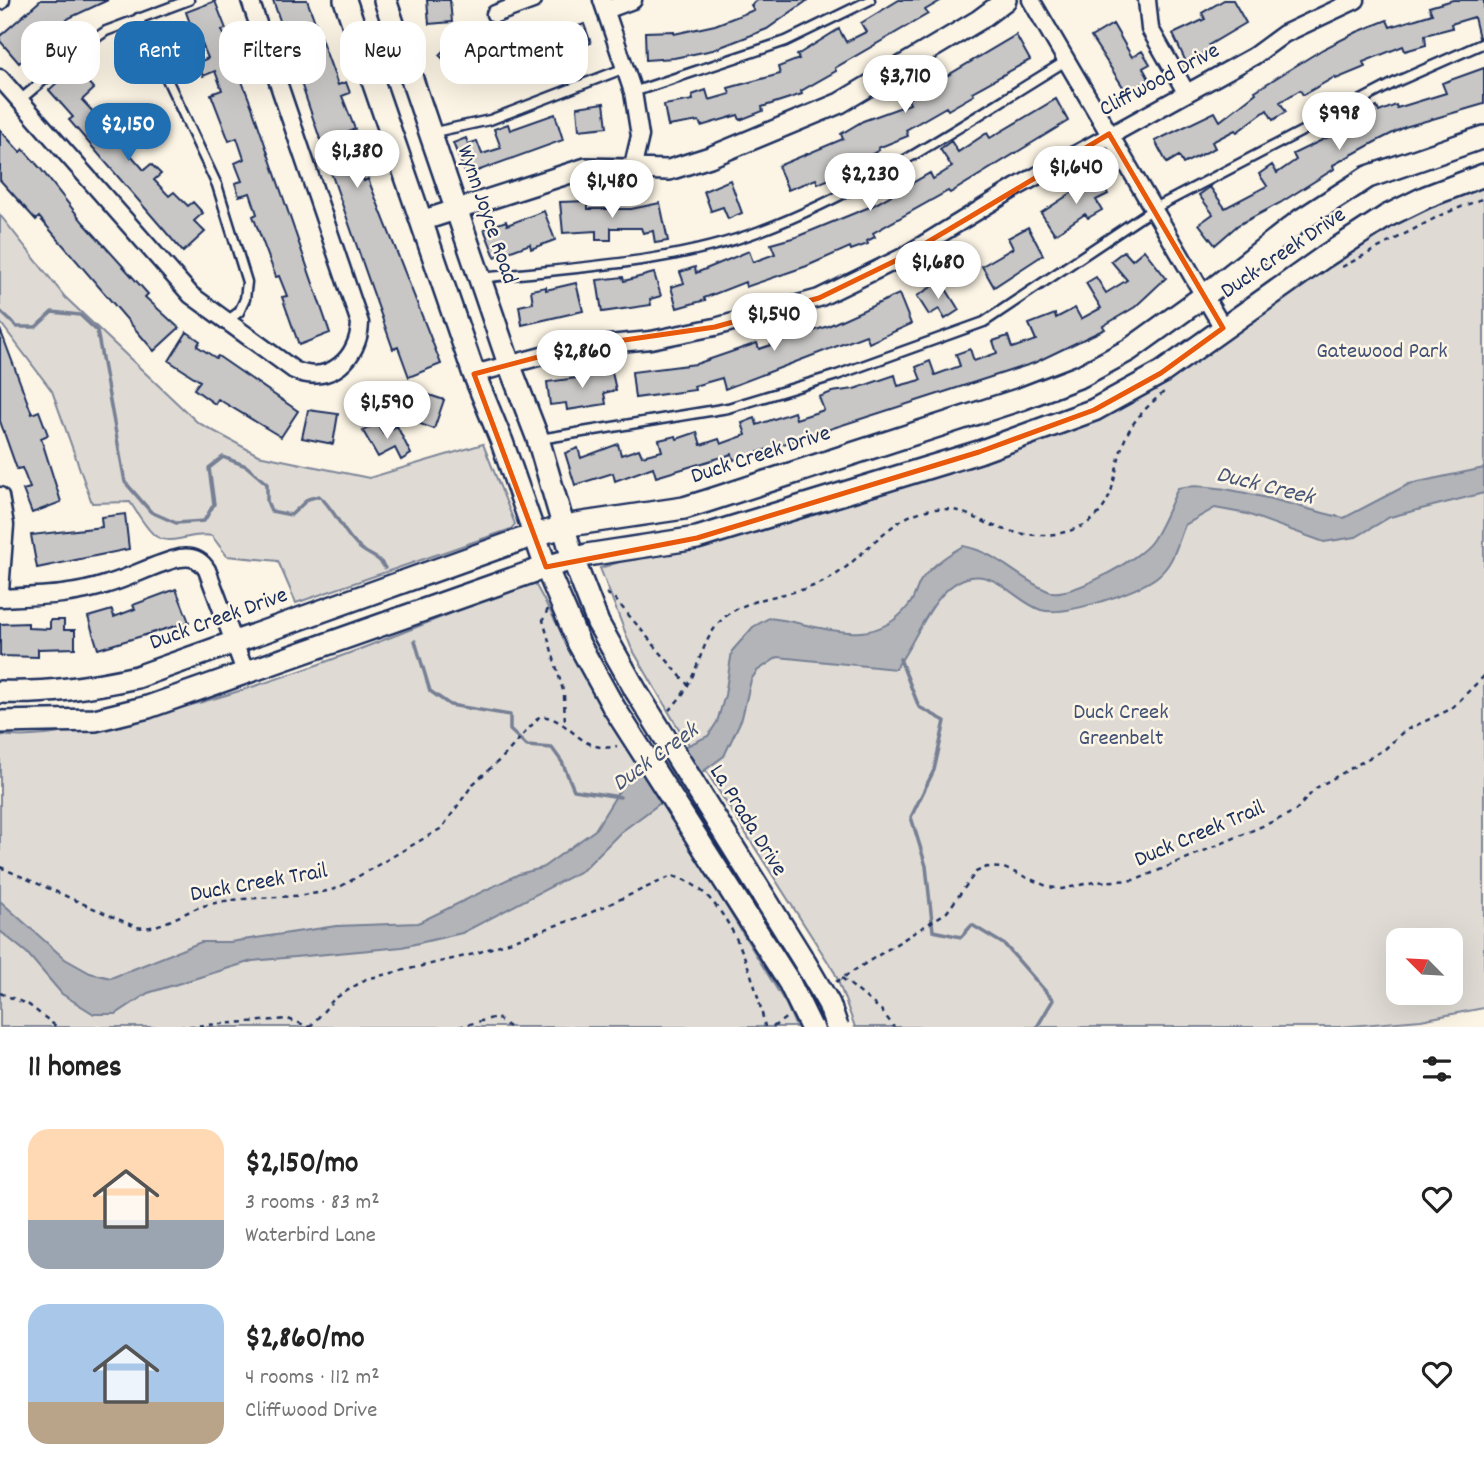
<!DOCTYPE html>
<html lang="en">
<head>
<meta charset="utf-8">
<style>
	body { margin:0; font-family:Dekko,sans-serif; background:#f6f6f6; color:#222; height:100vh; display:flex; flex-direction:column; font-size:26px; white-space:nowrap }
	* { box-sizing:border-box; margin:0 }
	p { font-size:23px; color:#767676 }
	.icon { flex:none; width:38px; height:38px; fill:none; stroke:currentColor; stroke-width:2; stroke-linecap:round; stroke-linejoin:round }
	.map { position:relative; height:1027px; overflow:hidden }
	.side { display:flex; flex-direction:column; background:#fff; flex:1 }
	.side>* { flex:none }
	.top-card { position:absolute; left:21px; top:21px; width:700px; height:63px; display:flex; gap:14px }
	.needle { width:46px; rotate:294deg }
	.controls { position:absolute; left:1386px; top:928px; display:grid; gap:14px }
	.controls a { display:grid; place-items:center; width:77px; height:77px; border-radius:14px; background:#fff; box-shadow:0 7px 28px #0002; font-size:35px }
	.price { position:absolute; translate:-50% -60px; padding:0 16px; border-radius:24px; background:#fff; color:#222; font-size:23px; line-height:46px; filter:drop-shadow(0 2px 4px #0008) }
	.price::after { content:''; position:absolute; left:50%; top:42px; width:21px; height:16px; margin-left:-10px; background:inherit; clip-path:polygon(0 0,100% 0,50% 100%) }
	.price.current { background:#1f6fb2; color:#fff }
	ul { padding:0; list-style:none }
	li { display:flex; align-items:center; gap:21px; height:175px; padding:0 28px }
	li span { display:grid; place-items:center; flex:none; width:196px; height:140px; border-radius:21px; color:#555 }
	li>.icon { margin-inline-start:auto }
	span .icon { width:84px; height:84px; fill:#fffc; stroke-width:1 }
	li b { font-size:30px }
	h2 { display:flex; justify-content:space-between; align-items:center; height:84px; padding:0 28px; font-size:30px }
	.pill { padding:0 24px; border-radius:21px; background:#fff; box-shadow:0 7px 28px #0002; font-size:24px; line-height:63px }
	.pill.current { background:#1f6fb2; color:#fff }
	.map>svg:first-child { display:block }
</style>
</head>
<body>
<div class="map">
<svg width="1484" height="1027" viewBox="0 0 1484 1027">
	<rect width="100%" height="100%" fill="#fcf5e5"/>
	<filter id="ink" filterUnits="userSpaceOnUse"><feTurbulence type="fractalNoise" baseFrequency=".0143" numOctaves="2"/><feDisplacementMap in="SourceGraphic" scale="14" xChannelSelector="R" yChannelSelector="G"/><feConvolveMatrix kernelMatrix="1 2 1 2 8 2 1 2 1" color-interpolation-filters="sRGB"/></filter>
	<g filter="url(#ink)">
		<path fill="#dfdbd4" stroke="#7d8599" stroke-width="2" fill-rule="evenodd" d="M1484,183V1008L1421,1020L1339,1027H855L835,973L674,721L631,647L600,568L1112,410L1399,217ZM1398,940H1451V992H1398Z
			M0,215L65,297L197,422L258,455L369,478L483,444L515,524L511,529L296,603L278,561L227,556L212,536C194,531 173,546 157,537C147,531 137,512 130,502L92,503L52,391L0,322Z
			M533,580L587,679L786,1004L796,1027H0V735C36,740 69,731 105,725C249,698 398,635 533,580Z"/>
		<path fill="#b2b4b8" stroke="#767f94" stroke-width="2" d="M1484,468V493L1390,517L1356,537L1324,542L1247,514L1215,508L1185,525C1177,544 1174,563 1158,576C1139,592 1064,617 1041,610C1017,602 997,572 971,577C933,584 917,642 895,669L778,657L757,671L751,680L742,718L724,756L621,832L583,870L462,933L402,947L252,961L148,993L116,1014H94L62,994L27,953L0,931V901L65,959L90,973L111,978L201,942H230L336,926L418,923L519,874L542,868L595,830L622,786L665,756L708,736L717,722L725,695L732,651L753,627L769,618C819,623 871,654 909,605C915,598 916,588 921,580C932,565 947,555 963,546C999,553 1015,577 1048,591C1068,600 1140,559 1152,541C1163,525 1170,505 1178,488C1217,479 1302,509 1344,518L1409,484Z"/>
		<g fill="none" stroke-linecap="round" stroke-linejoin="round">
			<path stroke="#767f94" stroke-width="3.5" d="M0,311L17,327H36L52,312L80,315L97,331L125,482L151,512L176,523L204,521L214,504L209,468L223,457L246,466L267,484V501L271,511L291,515L308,499L319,496C336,510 343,535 360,548C369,556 379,556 385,568
				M415,641L430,691L450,705L510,715V730L527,746L552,748L562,762L574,790L620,797
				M900,659L919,707L945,721L934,770L911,817L926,866L933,931L961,937L972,925L1005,945L1053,1000L1037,1027"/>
		</g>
		<path fill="#c8c7c6" stroke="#1b2f5e" stroke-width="2" d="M41,0H108L69,18L19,63L0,41V36Z
			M273,0H307L338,85L346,82L350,93L342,96L355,129L348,132L364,181L368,179L441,364L409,377L398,347L393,349L328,164L337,161L330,139L321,142Z
			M427,0H450L452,22L429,24Z
			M758,0H808L767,29L713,50L674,58L646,60L645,32L674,31V34L715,25L754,10L751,5Z
			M899,0H942L925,10L928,14L835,68L836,71L801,91L802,94L762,107L763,111L740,120L738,115L701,126L699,121L668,126L664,105L693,100L692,95L706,90L709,100L730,94L728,88L780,74L778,67L799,59L797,55L839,29L846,42L866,32L861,23Z
			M1224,0H1233L1246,23L1209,45L1211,50L1186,62L1173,34L1205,19L1202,13Z
			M1453,0H1484V36L1479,38L1474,17L1451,24L1452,28L1425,35L1426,45L1405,51L1403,46L1363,62L1365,67L1336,79L1335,77L1303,95L1300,90L1280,102L1286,112L1273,120L1267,110L1237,132L1235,130L1212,142L1215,148L1183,164L1179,156L1167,163L1155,141L1215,112L1220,121L1256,93L1255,91L1323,49L1357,32L1387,20L1390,27L1432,14L1429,7Z
			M215,1L226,29L222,30L252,107L330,333L299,345L282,297L287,296L279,276L276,277L253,216L257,214L250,193L239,196L235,183L242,181L235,163L244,159L237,138L229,141L211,94L222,90L215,71L203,76L197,63L208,58L200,39L196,40L186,12Z
			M584,24L591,43L577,48L580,58L532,75L524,52L559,38L557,34Z
			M1113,24L1132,57L1142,51L1150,64L1143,68L1149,79L1127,93L1091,37Z
			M462,32L483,53L460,75L439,55Z
			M1016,35L1030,60L972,92L974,95L948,110L946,107L906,130L908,136L878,148L879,150L857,163L853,157L828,168L832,178L818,184L816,179L788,190L778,166L843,139L841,134L863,121L910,104L908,99Z
			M74,67L94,89L82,100L97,116L104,110L114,121L109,125L132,151L130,154L144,170L151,164L161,174L154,180L169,196L174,192L188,206L193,202L203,213L194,221L205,232L183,252L69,120L73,117L49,90Z
			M1484,68V104L1405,127L1375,142L1333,165L1334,169L1280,203L1238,225L1215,245L1199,224L1213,214L1199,195L1210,187L1225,208L1267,186L1259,174L1272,165L1277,173L1296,160L1293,154L1345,129L1340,119L1377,107L1379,112L1396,105L1397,108L1446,93L1442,83Z
			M1056,99L1068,121L950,193L948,191L873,233L875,237L867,241L868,244L851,250L850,247L807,266L746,287L745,282L704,298L705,300L677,308L671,287L684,283L680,272L695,267L696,273L749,251L753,262L775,254L771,244L796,237L872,206L930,173L933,179L952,167L940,149L951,141L958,152L987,133L990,138Z
			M604,103L607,127L579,130L577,107Z
			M555,114L563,140L466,175L453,143L466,138L468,144L477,141L482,154L501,148L494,129L508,124L510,130Z
			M0,130L20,152L23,149L40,168L83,222L148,294L145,297L179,328L154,351L39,217L36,220L0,180Z
			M1097,176L1108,194L1096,200L1102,210L1088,218L1085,214L1055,234L1041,213Z
			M730,180L742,213L728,219L723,207L711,211L704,191Z
			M588,201V209H631L660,203L668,241L655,243L653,231L643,233L641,228H611V240H596V231L563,233L560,202Z
			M544,211L555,240L531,249L530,244L495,257L484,229L506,221L507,225Z
			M1028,227L1043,255L994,287L982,266L1013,248L1008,238Z
			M1144,250L1166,278L1135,307L1103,326L1105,329L1034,363L734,460L732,454L656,477L653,467L615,481L613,473L575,485L565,453L578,448L581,458L618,444L621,455L639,449L642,456L662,451L659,440L676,436L677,439L697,432L701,445L719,439L721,444L746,435L742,423L755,418L757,425L794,412L796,419L824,410L819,397L832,392L854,389L895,375L898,386L921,380L916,367L930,361L935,375L960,366L956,354L970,349L974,361L997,353L993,341L1008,336L1012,348L1036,340L1029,324L1055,314L1056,318L1075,308L1081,319L1101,308L1086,283L1096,277L1106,293L1127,280L1111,261L1124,251L1132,260Z
			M654,273L661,296L650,299L651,305L602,312L597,280L623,277L624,281Z
			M941,281L959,310L945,319L939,309L929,315L917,296Z
			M576,283L583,311L522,325L519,306L533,303L531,290L546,287V290Z
			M899,294L911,324L869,343L866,335L725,389L722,378L694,386L695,390L635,398L632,372L696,364L757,343L759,349L828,326Z
			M0,329L32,414L39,411L48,435L41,438L61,502L32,513L23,490L30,488L22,468L17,469L0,421Z
			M187,332L200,341L197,346L216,358L218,356L298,411L281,437L218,399L215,404L194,389L200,381L169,361Z
			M611,368L616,390L604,393L606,404L567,410L566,403L550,405L547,382L584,377L583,374Z
			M408,388L444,400L434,429L409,420L415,404L404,401Z
			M308,410L338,414L333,444L302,438Z
			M377,423L383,434L397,426L411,454L401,460L395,448L378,457L363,431Z
			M125,514L129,549L37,568L31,535L102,527L101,517Z
			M176,589L189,622L98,649L88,617L112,610L114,617L135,609L133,605Z
			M50,620H64V630H75V648L38,649V657L0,656V624L28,623V628L50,629Z"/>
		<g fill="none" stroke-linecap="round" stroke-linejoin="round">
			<g stroke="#1b2f5e" stroke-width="13">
				<path id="service" d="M138,18L217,185L247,282L245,299L239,312L227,321
					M633,92L786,41L870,0
					M20,100L83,47L106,31L189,0
					M430,133L490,120L625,68
					M482,278C575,267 672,264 760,231C869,190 967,121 1066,61
					M540,439L728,408L837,375L984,322L1153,209L1396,82L1484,43"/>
			</g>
			<g stroke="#1b2f5e" stroke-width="21">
				<path id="minor" d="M602,0L633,92L640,136L632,170
					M1031,0L1223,328
					M1147,0L1150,29L1186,92
					M0,1L1,0
					M606,10L633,0
					M495,14L533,0
					M0,78L191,295L294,370C329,386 359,358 360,323L250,0
					M474,374L576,347L651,340L715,327L819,298L901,258L1015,188L1254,56L1284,34L1356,0
					M0,496L5,525L0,591
					M0,598C37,596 73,596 108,584C132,577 156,563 180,558C193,556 201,560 207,570L246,674"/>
			</g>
			<g stroke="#1b2f5e" stroke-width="24">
				<path id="tertiary" d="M421,221L586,168L669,170L710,157L840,103L979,20L1006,0"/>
			</g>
			<g stroke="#1b2f5e" stroke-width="26">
				<path id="secondary" d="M345,0L474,374L502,442L546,567L579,644L613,706
					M385,0L509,364L538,439L573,559L598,623L636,691
					M0,692C47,694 91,687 137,677L534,535L576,524L684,508L707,501L1021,399L1081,376L1129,350L1204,296L1301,220L1368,177L1484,137
					M0,722L95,720L148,707L546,567L587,555L697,538L979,452L1094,410L1161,373L1324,257L1387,216L1426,197L1484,175"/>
			</g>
			<path stroke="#1b2f5e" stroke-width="2.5" stroke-dasharray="5 5" stroke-linecap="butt" d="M1342,267L1441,215L1484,198
				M606,593L615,599L688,685
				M548,609L543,620L564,694L565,727
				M669,710C676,703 684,694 688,685C701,662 704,634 726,616C757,592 800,598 834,576C869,553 898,505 945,509C964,510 977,520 994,526C1021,537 1055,539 1082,526C1119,507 1111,472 1125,439C1133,419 1149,405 1165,391
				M0,867L136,927C157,932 183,912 203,906C247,893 294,902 338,888L442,828L473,784L504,756L540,716C572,718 579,755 617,746
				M842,978L881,1010L894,1027
				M836,982L947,912L976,872L987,867L1004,868L1049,887L1062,889L1094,882L1136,880L1279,819L1295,811L1316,788L1385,749L1404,731L1451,709L1484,676
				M0,993L29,1005L57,1027
				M179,1027L288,1019L310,1027
				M310,1027L334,999L366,979L474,954L583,916L672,876C728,888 755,978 765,1027
				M459,1027L496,1017L509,1027
				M773,1027L787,1017"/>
			<use href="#service" stroke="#fcf5e5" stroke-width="8"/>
			<use href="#minor" stroke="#fcf5e5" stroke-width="16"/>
			<use href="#tertiary" stroke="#fcf5e5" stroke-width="19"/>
			<use href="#secondary" stroke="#fcf5e5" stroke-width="21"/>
			<g stroke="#1b2f5e" stroke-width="26" stroke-linecap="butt">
				<path id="secondary-bridge" d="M636,691L804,961L829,1004L837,1027
					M613,706L789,982L811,1027"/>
			</g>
			<use href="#secondary-bridge" stroke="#fcf5e5" stroke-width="21"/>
		</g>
	</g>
	<path fill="none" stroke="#e8590c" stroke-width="5" stroke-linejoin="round" d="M1109,134L1223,328L1161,373L1094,410L979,452L697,538L546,567L474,374L576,347L715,327L819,298L901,258Z"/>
	<g text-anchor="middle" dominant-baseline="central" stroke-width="5" stroke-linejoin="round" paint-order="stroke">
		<g font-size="23" fill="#1b2f5e" stroke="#fcf5e5">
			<text transform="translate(1160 81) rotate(-28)">Cliffwood Drive</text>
			<text transform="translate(486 215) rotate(71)">Wynn Joyce Road</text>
			<text transform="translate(1284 254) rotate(-34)">Duck Creek Drive</text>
			<text transform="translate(761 456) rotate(-18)">Duck Creek Drive</text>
			<text transform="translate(219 620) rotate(-20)">Duck Creek Drive</text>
			<text transform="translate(747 821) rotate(58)">La Prada Drive</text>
			<text transform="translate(1200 835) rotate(-23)">Duck Creek Trail</text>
			<text transform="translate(259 884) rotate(-10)">Duck Creek Trail</text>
		</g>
		<g font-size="23" fill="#425176" stroke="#fcf5e5">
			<text x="1382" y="352">Gatewood Park</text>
			<text x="1121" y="713">Duck Creek<tspan x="1121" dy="26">Greenbelt</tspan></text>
		</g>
		<g font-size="24" font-style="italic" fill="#485779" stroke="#fcf5e5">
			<text transform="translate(1265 487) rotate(14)">Duck Creek</text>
			<text transform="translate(656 758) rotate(-36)">Duck Creek</text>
		</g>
	</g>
</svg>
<div class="controls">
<a><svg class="needle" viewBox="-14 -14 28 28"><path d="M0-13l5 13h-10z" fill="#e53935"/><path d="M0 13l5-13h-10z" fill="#767676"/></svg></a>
</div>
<b class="price" style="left:905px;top:115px">$3,710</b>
<b class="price" style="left:1339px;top:152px">$998</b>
<b class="price current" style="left:128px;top:163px">$2,150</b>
<b class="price" style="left:357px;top:190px">$1,380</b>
<b class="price" style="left:1076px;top:206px">$1,640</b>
<b class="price" style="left:870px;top:213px">$2,230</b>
<b class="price" style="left:612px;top:220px">$1,480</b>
<b class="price" style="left:938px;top:301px">$1,680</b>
<b class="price" style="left:774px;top:353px">$1,540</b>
<b class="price" style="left:582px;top:390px">$2,860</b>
<b class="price" style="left:387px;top:441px">$1,590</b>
<div class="top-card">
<a class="pill">Buy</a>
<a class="pill current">Rent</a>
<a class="pill">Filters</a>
<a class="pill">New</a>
<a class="pill">Apartment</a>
</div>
</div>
<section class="side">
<h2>11 homes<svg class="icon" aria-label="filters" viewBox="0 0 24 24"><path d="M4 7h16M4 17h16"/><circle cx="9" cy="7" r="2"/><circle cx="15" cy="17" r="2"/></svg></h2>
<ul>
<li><span style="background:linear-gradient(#ffd9b3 65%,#9aa5b1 0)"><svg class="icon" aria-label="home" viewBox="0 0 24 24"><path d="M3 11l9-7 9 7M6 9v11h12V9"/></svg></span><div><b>$2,150/mo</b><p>3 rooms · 83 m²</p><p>Waterbird Lane</p></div><svg class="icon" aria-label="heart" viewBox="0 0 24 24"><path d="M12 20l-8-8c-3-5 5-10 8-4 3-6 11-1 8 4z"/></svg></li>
<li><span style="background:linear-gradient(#a9c7e8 70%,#b9a48a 0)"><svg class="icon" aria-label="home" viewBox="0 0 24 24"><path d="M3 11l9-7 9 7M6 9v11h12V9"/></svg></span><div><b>$2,860/mo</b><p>4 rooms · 112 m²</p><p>Cliffwood Drive</p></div><svg class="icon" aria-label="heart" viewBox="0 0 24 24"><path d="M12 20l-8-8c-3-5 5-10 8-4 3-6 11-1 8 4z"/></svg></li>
</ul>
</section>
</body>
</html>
